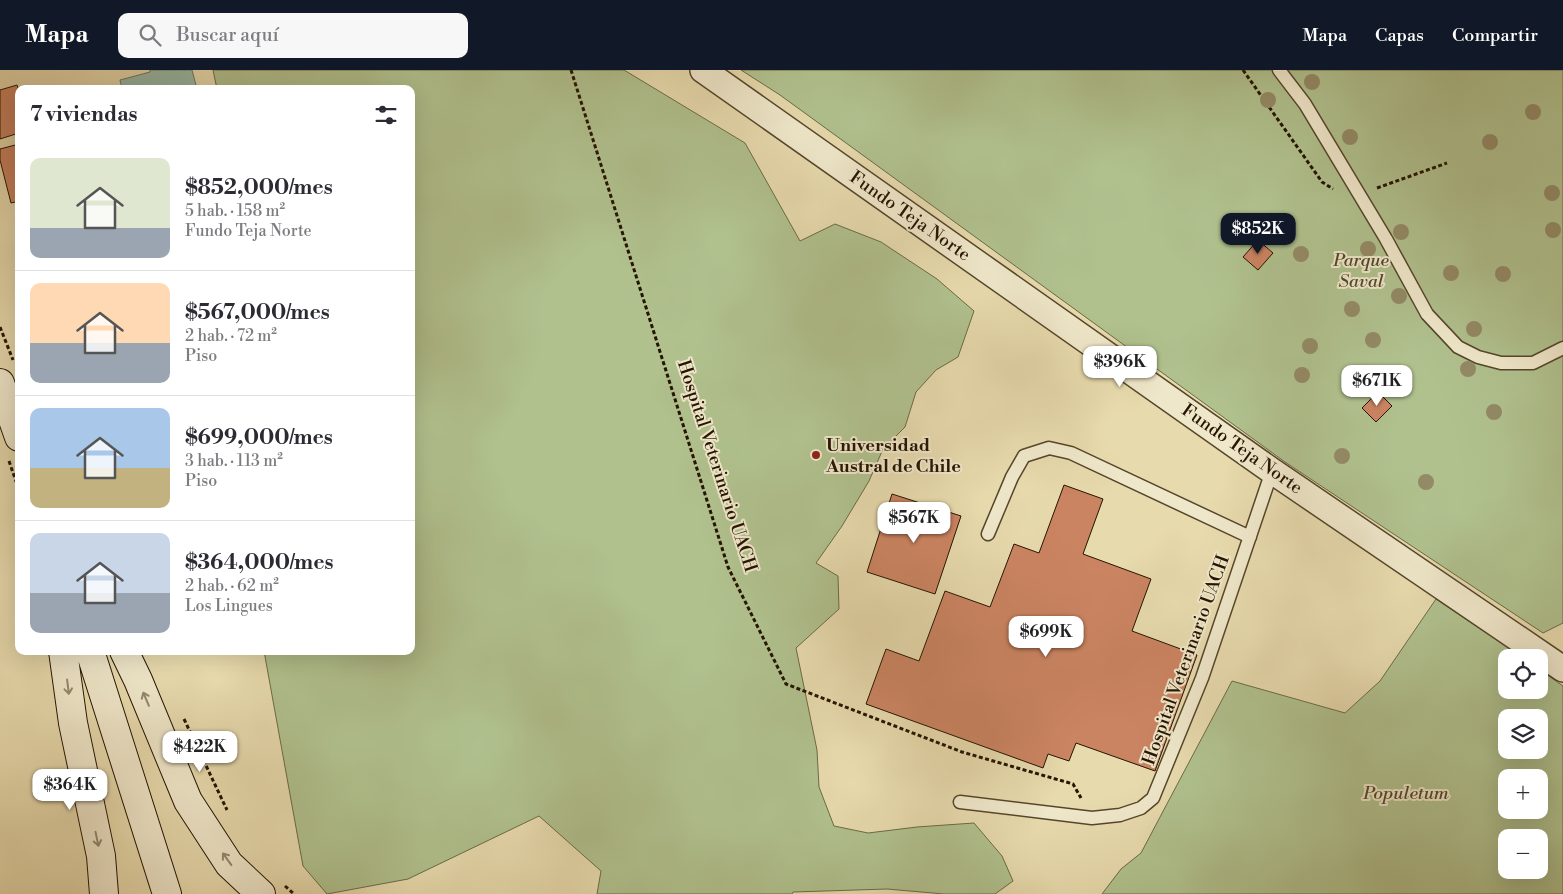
<!DOCTYPE html>
<html lang="es">
<head>
<meta charset="utf-8">
<style>
	body { margin:0; font-family:"Libre Bodoni",serif; background:#f7f7f7; color:#2b2b33; height:100vh; display:flex; flex-direction:column; font-size:19px; white-space:nowrap }
	* { box-sizing:border-box; margin:0 }
	p { font-size:16px; color:#7c7c81 }
	.icon { flex:none; width:28px; height:28px; fill:none; stroke:currentColor; stroke-width:2; stroke-linecap:round; stroke-linejoin:round }
	.map { position:relative; flex:1; overflow:hidden }
	.side { position:absolute; left:15px; top:15px; width:400px; height:570px; display:flex; flex-direction:column; background:#fff; border-radius:10px; box-shadow:0 5px 20px #0002 }
	.side>* { flex:none }
	.fabs { position:absolute; left:1498px; top:579px; display:grid; gap:10px }
	.fabs a { display:grid; place-items:center; width:50px; height:50px; border-radius:10px; background:#fff; box-shadow:0 5px 20px #0002; font-size:25px }
	.price { position:absolute; translate:-50% -42px; padding:0 11px; border-radius:10px; background:#fff; color:#222; font-size:16px; line-height:32px; filter:drop-shadow(0 1px 2px #0008) }
	.price::after { content:''; position:absolute; left:50%; top:30px; width:15px; height:11px; margin-left:-8px; background:inherit; clip-path:polygon(0 0,100% 0,50% 100%) }
	.price.selected { background:#111827; color:#fff }
	ul { padding:0; list-style:none }
	li { display:flex; align-items:center; gap:15px; height:125px; padding:0 15px }
	li+li { border-top:1px solid #e1e1e2 }
	li span { display:grid; place-items:center; flex:none; width:140px; height:100px; border-radius:10px; color:#555 }
	li>.icon { margin-inline-start:auto }
	span .icon { width:60px; height:60px; fill:#fffc; stroke-width:1 }
	li b { font-size:21px }
	h2 { display:flex; justify-content:space-between; align-items:center; height:60px; padding:0 15px; font-size:21px }
	header { display:flex; align-items:center; gap:30px; box-sizing:border-box; height:70px; padding:0 25px; background:#111827; color:#fff }
	header strong { font-size:24px }
	nav { display:flex; gap:28px; margin-inline-start:auto; font-size:18px }
	.search { width:350px; height:45px; background:#f7f7f7; display:flex; align-items:center; gap:12px; box-sizing:border-box; padding:0 18px; border-radius:10px; color:#7c7c81; font-size:19px }
	.map>svg:first-child { display:block }
</style>
</head>
<body>
<header>
<strong>Mapa</strong>
<div class="search"><svg class="icon" aria-label="search" viewBox="0 0 24 24"><circle cx="10" cy="10" r="6"/><path d="M15 15l6 6"/></svg>Buscar aquí</div>
<nav><a>Mapa</a><a>Capas</a><a>Compartir</a></nav>
</header>
<div class="map">
<svg width="1563" height="824" viewBox="0 0 1563 824">
	<rect width="100%" height="100%" fill="#e7daad"/>
	<filter id="stains"><feTurbulence type="fractalNoise" baseFrequency=".004" numOctaves="4"/><feColorMatrix values="0 0 0 0 .2 0 0 0 0 .09 0 0 0 0 .02 0 0 0 .5 -.17"/></filter>
	<radialGradient id="worn" r=".72"><stop offset=".6" stop-color="#630" stop-opacity="0"/><stop offset="1" stop-color="#630" stop-opacity=".3"/></radialGradient>
	<path fill="#b0c18e" stroke="#6a6a47" fill-rule="evenodd" d="M213,0H624L745,73L800,171L835,154L881,172L937,209L974,241L958,287L936,300L916,322L905,357L883,379L869,411L842,456L816,493L838,506L839,539L796,578L817,680L819,717L834,756L868,763L917,757L974,753L1002,786L1013,811L995,824H944L887,819L793,822L792,824H597L601,801L539,746L408,809L327,824L303,796L264,581H411V19H217Z
		M741,0H1563V553L1543,563L1285,392L780,25Z
		M1436,529L1522,587L1506,588V620H1539V599L1563,616V824H1102L1121,799L1141,783L1232,611L1345,643L1380,611ZM1506,648H1539V680H1506ZM1506,708H1539V740H1506ZM1506,768H1539V800H1506Z"/>
	<path fill="#97bba9" stroke="#697865" d="M150,0H192L197,19H122L120,10L150,2Z"/>
	<path fill="#cb8462" stroke="#241400" d="M17,15L19,21V63L0,69V20Z
		M19,74V131L11,133L0,90V79Z
		M1258,170L1273,183L1258,200L1243,187Z
		M1378,322L1392,336L1376,352L1362,338Z
		M1064,415L1103,429L1083,484L1151,509L1132,561L1197,585L1155,701L1076,673L1069,691L1048,684L1043,698L866,634L886,579L919,591L945,521L990,537L1014,474L1039,483Z
		M892,424L961,446L935,524L867,502Z"/>
	<g fill="none" stroke-linecap="round" stroke-linejoin="round">
		<g stroke="#55462b" stroke-width="15">
			<path id="service" d="M1279,0L1305,34L1386,169L1427,244L1458,277L1478,287L1501,293H1533L1563,278
				M988,464L1012,407L1024,386L1049,378L1071,383L1250,467
				M960,732L1092,748L1120,745L1141,738L1153,728L1202,608L1272,401"/>
		</g>
		<g stroke="#55462b" stroke-width="28">
			<path id="minor" d="M703,0L1272,401L1563,599"/>
		</g>
		<g stroke="#241400" stroke-width="30">
			<path id="secondary" d="M0,313L19,367
				M63,581L73,653L101,786L104,824
				M90,581L167,824
				M124,581L138,610L188,731L229,794L261,824"/>
		</g>
		<path stroke="#241400" stroke-width="3" stroke-dasharray="4 2.5" stroke-linecap="butt" d="M571,0L728,497L786,614L962,682L1073,714L1081,728
			M1243,0L1322,112L1333,119
			M1377,118L1447,93
			M0,257L13,290
			M9,391L19,420
			M184,649L227,740
			M285,816L294,824"/>
		<use href="#service" stroke="#efe7ca" stroke-width="12"/>
		<use href="#minor" stroke="#efe7ca" stroke-width="25"/>
		<use href="#secondary" stroke="#efe7ca" stroke-width="28"/>
	</g>
	<g fill="#938a66">
		<circle cx="1312" cy="12" r="8"/>
		<circle cx="1268" cy="30" r="8"/>
		<circle cx="1533" cy="42" r="8"/>
		<circle cx="1350" cy="67" r="8"/>
		<circle cx="1490" cy="72" r="8"/>
		<circle cx="1552" cy="123" r="8"/>
		<circle cx="1553" cy="160" r="8"/>
		<circle cx="1401" cy="162" r="8"/>
		<circle cx="1368" cy="179" r="8"/>
		<circle cx="1301" cy="184" r="8"/>
		<circle cx="1451" cy="203" r="8"/>
		<circle cx="1503" cy="204" r="8"/>
		<circle cx="1399" cy="226" r="8"/>
		<circle cx="1352" cy="239" r="8"/>
		<circle cx="1474" cy="259" r="8"/>
		<circle cx="1373" cy="270" r="8"/>
		<circle cx="1310" cy="276" r="8"/>
		<circle cx="1468" cy="299" r="8"/>
		<circle cx="1302" cy="305" r="8"/>
		<circle cx="1494" cy="342" r="8"/>
		<circle cx="1342" cy="386" r="8"/>
		<circle cx="1426" cy="412" r="8"/>
	</g>
	<defs><path id="oneway-shaft" d="M-6 0H5M1.5-3L5.5 0L1.5 3" fill="none" stroke-width="1.6" stroke-linecap="round" stroke-linejoin="round" transform="scale(1.25)"/></defs>
	<g stroke="#94886f">
		<use href="#oneway-shaft" transform="translate(68 617) rotate(83)"/>
		<use href="#oneway-shaft" transform="translate(146 629) rotate(-113)"/>
		<use href="#oneway-shaft" transform="translate(97 769) rotate(78)"/>
		<use href="#oneway-shaft" transform="translate(227 789) rotate(-126)"/>
	</g>
	<circle fill="#8f2418" stroke="#efe7ca" stroke-width="2" cx="816" cy="385" r="5"/>
	<g text-anchor="middle" dominant-baseline="central" stroke-width="4" stroke-linejoin="round" paint-order="stroke">
		<g font-size="18" fill="#241400" stroke="#efe7ca">
			<text transform="translate(910 146) rotate(35)">Fundo Teja Norte</text>
			<text transform="translate(1242 379) rotate(35)">Fundo Teja Norte</text>
			<text transform="translate(717 396) rotate(72)">Hospital Veterinario UACH</text>
			<text transform="translate(1186 590) rotate(-70)">Hospital Veterinario UACH</text>
		</g>
		<g font-size="18" font-style="italic" fill="#4e482b" stroke="#efe7ca">
			<text x="1361" y="190">Parque<tspan x="1361" dy="21">Saval</tspan></text>
			<text x="1406" y="723">Populetum</text>
		</g>
		<g font-size="18" font-weight="bold" fill="#241400" stroke="#efe7ca" text-anchor="start">
			<text x="826" y="375">Universidad<tspan x="826" dy="21">Austral de Chile</tspan></text>
		</g>
	</g>
	<rect width="100%" height="100%" filter="url(#stains)"/>
	<rect width="100%" height="100%" fill="url(#worn)"/>
</svg>
<div class="fabs">
<a><svg class="icon" aria-label="locate" viewBox="0 0 24 24"><circle cx="12" cy="12" r="6"/><path d="M12 2v4M12 18v4M2 12h4M18 12h4"/></svg></a>
<a><svg class="icon" aria-label="layers" viewBox="0 0 24 24"><path d="M12 4l9 5-9 5-9-5zM3 14l9 5 9-5"/></svg></a>
<a>+</a>
<a>−</a>
</div>
<b class="price selected" style="left:1258px;top:185px">$852K</b>
<b class="price" style="left:1120px;top:318px">$396K</b>
<b class="price" style="left:1377px;top:337px">$671K</b>
<b class="price" style="left:914px;top:474px">$567K</b>
<b class="price" style="left:1046px;top:588px">$699K</b>
<b class="price" style="left:200px;top:703px">$422K</b>
<b class="price" style="left:70px;top:741px">$364K</b>
<section class="side">
<h2>7 viviendas<svg class="icon" aria-label="filters" viewBox="0 0 24 24"><path d="M4 7h16M4 17h16"/><circle cx="9" cy="7" r="2"/><circle cx="15" cy="17" r="2"/></svg></h2>
<ul>
<li><span style="background:linear-gradient(#dfe7d0 70%,#9aa5b1 0)"><svg class="icon" aria-label="home" viewBox="0 0 24 24"><path d="M3 11l9-7 9 7M6 9v11h12V9"/></svg></span><div><b>$852,000/mes</b><p>5 hab. · 158 m²</p><p>Fundo Teja Norte</p></div></li>
<li><span style="background:linear-gradient(#ffd9b3 60%,#9aa5b1 0)"><svg class="icon" aria-label="home" viewBox="0 0 24 24"><path d="M3 11l9-7 9 7M6 9v11h12V9"/></svg></span><div><b>$567,000/mes</b><p>2 hab. · 72 m²</p><p>Piso</p></div></li>
<li><span style="background:linear-gradient(#a9c7e8 60%,#c2b280 0)"><svg class="icon" aria-label="home" viewBox="0 0 24 24"><path d="M3 11l9-7 9 7M6 9v11h12V9"/></svg></span><div><b>$699,000/mes</b><p>3 hab. · 113 m²</p><p>Piso</p></div></li>
<li><span style="background:linear-gradient(#c9d6e8 60%,#9aa5b1 0)"><svg class="icon" aria-label="home" viewBox="0 0 24 24"><path d="M3 11l9-7 9 7M6 9v11h12V9"/></svg></span><div><b>$364,000/mes</b><p>2 hab. · 62 m²</p><p>Los Lingues</p></div></li>
</ul>
</section>
</div>
</body>
</html>
